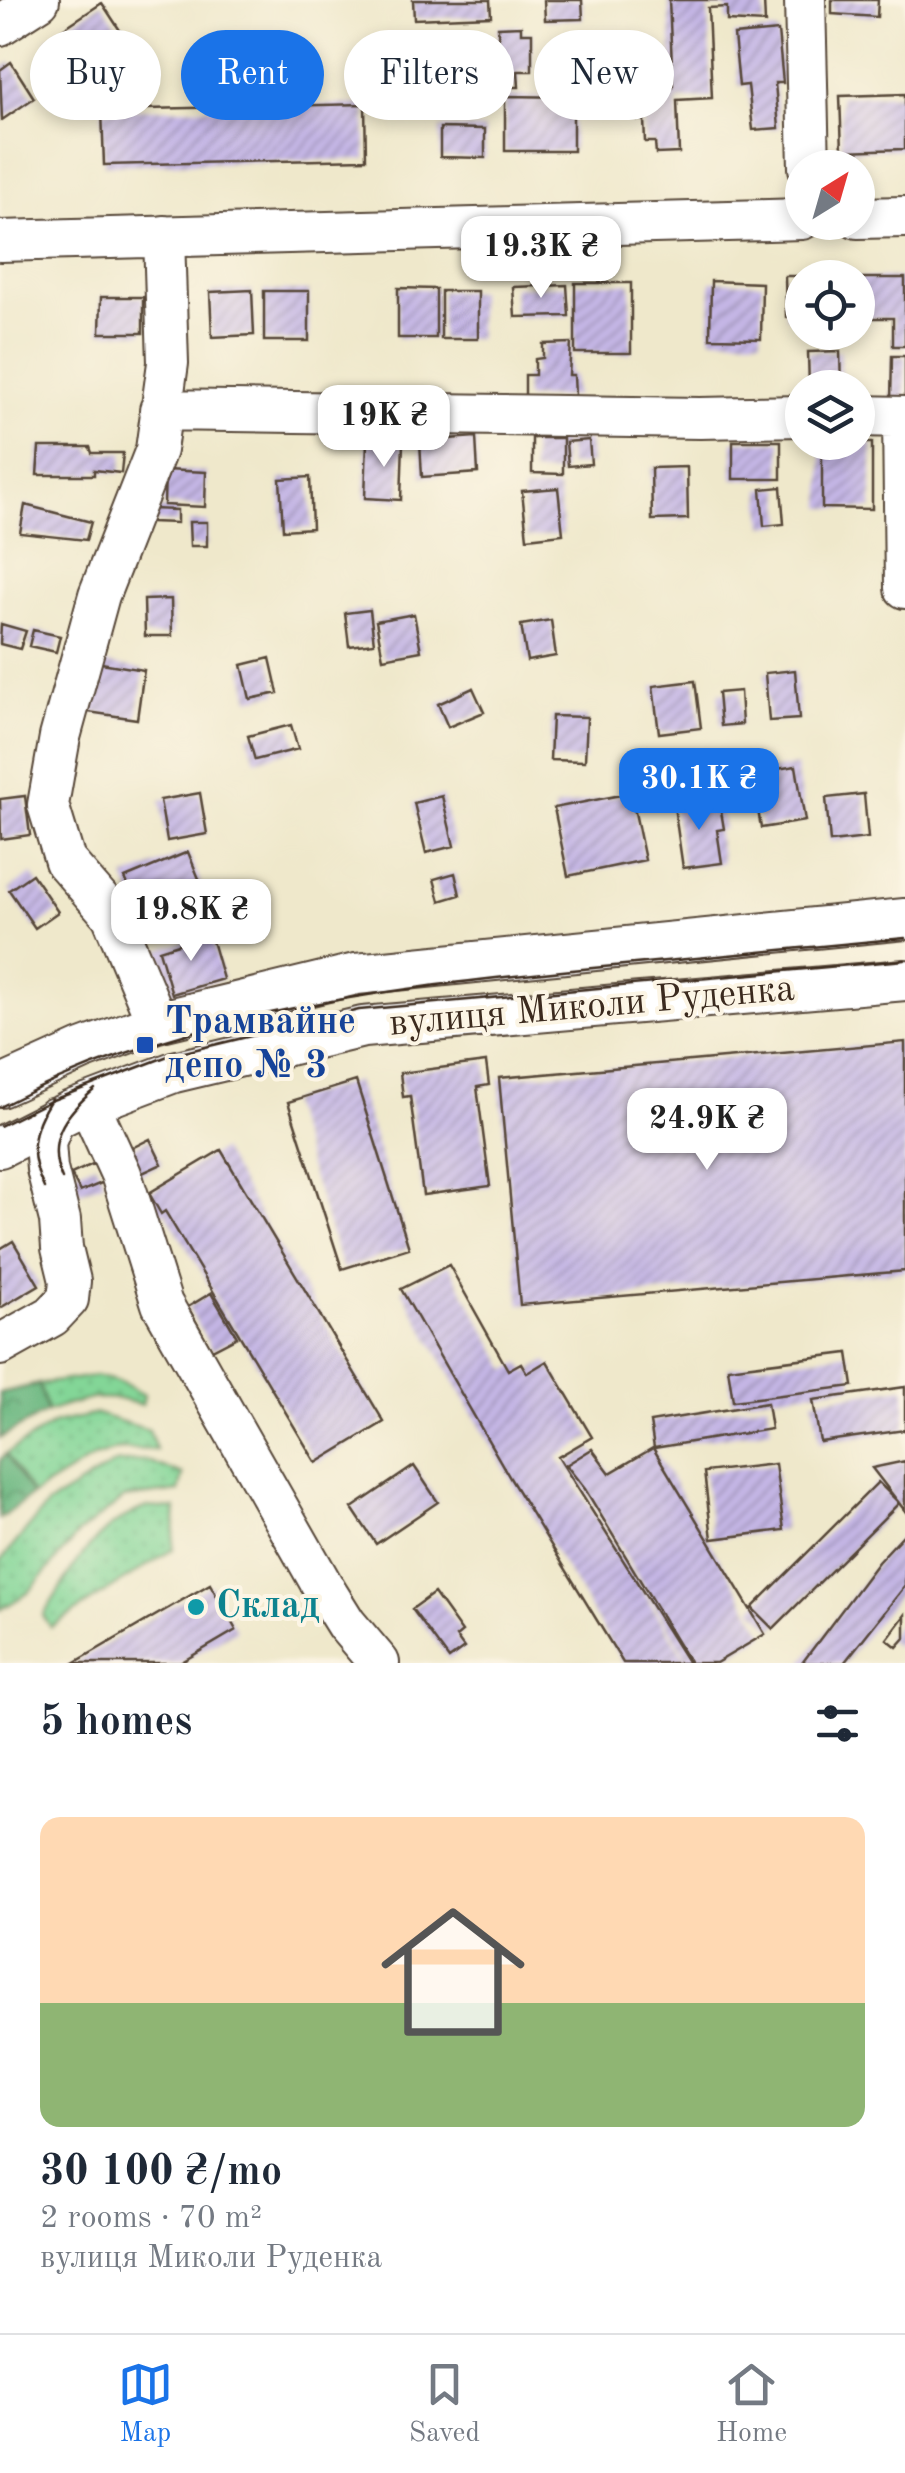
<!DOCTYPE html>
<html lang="en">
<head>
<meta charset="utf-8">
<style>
	body { margin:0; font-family:"Old Standard TT",serif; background:#f6f6f7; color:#1f2937; height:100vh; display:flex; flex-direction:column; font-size:38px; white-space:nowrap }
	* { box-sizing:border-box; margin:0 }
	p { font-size:32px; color:#747a83 }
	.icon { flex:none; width:55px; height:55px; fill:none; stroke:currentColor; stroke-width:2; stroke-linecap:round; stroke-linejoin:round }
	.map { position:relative; height:1663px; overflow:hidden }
	.panel { display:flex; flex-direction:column; background:#fff; flex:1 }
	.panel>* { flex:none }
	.top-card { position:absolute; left:30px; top:30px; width:845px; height:90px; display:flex; gap:20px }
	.needle { width:65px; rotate:37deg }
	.buttons { position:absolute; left:785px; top:150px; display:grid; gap:20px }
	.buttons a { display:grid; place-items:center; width:90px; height:90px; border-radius:50%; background:#fff; box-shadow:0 5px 15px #0003; font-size:50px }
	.price { position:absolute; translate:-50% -85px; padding:0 22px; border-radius:20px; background:#fff; color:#222; font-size:32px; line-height:65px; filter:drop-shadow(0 2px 5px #0008) }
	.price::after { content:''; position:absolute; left:50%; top:60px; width:30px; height:22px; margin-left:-15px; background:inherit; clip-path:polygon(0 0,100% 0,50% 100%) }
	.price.current { background:#1a73e8; color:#fff }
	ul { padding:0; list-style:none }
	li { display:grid; align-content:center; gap:20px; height:530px; padding:0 40px }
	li+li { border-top:2px solid #e0e1e3 }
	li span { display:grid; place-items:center; height:310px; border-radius:20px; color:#555 }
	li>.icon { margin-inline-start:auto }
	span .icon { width:180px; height:180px; fill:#fffc; stroke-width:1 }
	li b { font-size:42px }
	h2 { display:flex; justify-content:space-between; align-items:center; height:120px; padding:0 40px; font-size:42px }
	.chip { padding:0 35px; border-radius:45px; background:#fff; box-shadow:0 5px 15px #0003; font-size:35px; line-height:90px }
	.chip.current { background:#1a73e8; color:#fff }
	.tab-bar { display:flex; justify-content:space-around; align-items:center; height:140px; border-top:2px solid #e0e1e3; background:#fff; font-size:28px; color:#747a83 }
	.tab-bar a { display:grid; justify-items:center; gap:5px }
	.tab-bar .current { color:#1a73e8 }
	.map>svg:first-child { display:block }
</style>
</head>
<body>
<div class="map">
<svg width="905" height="1663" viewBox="0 0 905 1663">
	<defs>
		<pattern id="grass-dots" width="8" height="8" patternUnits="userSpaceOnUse" patternTransform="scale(2.5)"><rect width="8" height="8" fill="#83d697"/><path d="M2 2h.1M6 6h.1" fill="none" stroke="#72b882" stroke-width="1.8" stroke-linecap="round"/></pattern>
		<pattern id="forest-crowns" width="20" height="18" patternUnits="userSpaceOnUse" patternTransform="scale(2.5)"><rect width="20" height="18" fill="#6ab780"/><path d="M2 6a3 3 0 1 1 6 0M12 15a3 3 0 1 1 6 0" fill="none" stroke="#589568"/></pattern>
		<pattern id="building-hatch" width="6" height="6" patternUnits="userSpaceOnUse" patternTransform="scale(2.5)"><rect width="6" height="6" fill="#c4b6e5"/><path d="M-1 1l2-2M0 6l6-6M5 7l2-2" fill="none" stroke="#a094b9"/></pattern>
	</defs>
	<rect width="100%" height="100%" fill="#fcf5e5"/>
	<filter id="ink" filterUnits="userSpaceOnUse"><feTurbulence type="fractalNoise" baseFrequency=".01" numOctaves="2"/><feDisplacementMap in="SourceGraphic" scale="20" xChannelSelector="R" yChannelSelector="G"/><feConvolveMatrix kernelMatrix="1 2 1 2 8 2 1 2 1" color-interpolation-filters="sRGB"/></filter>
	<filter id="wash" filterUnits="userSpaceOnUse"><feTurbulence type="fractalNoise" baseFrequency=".0048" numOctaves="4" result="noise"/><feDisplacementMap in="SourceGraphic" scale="40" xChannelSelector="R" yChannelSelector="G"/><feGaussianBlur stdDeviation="2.25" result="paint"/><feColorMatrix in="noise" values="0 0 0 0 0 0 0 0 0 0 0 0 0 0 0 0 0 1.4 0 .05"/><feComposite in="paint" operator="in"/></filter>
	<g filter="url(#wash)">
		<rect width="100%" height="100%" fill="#efe8cb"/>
		<path fill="url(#grass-dots)" stroke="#5f805a" stroke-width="2.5" d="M95,1376L123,1383L144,1395L142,1405C102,1392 85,1399 47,1412L39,1384Z
			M97,1414L149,1430L156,1450L118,1449L94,1457L32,1495L6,1454L55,1423Z
			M145,1460L183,1475L179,1491L124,1498L77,1535L29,1592L0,1610V1562L47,1505L115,1463Z
			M147,1507L176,1509L173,1549L51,1627L43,1616C73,1569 92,1527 147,1507Z"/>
		<path fill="url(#forest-crowns)" stroke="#52704f" stroke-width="2.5" d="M39,1384L47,1412L0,1438V1393Z
			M6,1454L32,1495L0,1519V1460Z"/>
		<g id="blocks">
			<path fill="url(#building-hatch)" d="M413,0H490L491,16L414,19Z
				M544,0H582L583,19L545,20Z
				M669,0H764L765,23L727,21V7L708,8L712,98L677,100L679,153L656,154L655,142H645L644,120H638L637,105L592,106V78L651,77L650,88L673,87Z
				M832,0H878L877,17L832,14Z
				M102,3L127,41L72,77L46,40Z
				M521,26V33H532V71H518L519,87H499L498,27Z
				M778,31L783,83H775L779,128L753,130L748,85L739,86L734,35Z
				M479,38L481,102L428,104L425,40Z
				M11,62L34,98L2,120L0,70Z
				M905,94V149L842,151L840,96Z
				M505,96L573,97V151H505Z
				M365,104L366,159L104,165L102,110Z
				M440,128L485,129V158L440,157Z
				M785,276H802V316L786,317Z
				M858,278H905V346H893V318H858Z
				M711,281L762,283L761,339L710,338Z
				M575,283H631V353H575Z
				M567,285L569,316L515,317L513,287Z
				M398,288L436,289V338H398Z
				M252,290L254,335L212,337L210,292Z
				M264,291H309V341H264Z
				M441,291H478V339H441Z
				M101,297H143V333H100Z
				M571,343L569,375H574L575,396L525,398V375H535V359L543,358V344Z
				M840,351L841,388H809L808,352Z
				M892,356H905V400H891Z
				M476,437L478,473L422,477L420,441Z
				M532,438H563V474L532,473Z
				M367,440L403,442L401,500L365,498Z
				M589,440L591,464L568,466L566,442Z
				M733,441H781V479H733Z
				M822,443H872V509L822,508Z
				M39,447H90L92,453H123L121,473L94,470V475H37Z
				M687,467L688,519L652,520L651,468Z
				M165,470L206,472L205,507L164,505Z
				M310,477L312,528L283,530L280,479Z
				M781,487L784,524L764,526L761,489Z
				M558,488L563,534L527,538L522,491Z
				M25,505L91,522L86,540L20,533Z
				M151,509L177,510V523L150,522Z
				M189,522H207V546H190Z
				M171,599L172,636H145L144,600Z
				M370,610L374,643L349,646L345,613Z
				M414,614L421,651L383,658L376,621Z
				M551,620L556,656L527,661L521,625Z
				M1,624L26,631L20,649L0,644Z
				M33,630L60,636L56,652L29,646Z
				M270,658L278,693L250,699L242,665Z
				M95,662L144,670L137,719L88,712Z
				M795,670L799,719L769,721L765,673Z
				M695,681L701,728L659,733L653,686Z
				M473,688L484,712L448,727L438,704Z
				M740,691L742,724L721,726L718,693Z
				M552,716L587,717L585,761L550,760Z
				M291,725L298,749L255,760L248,736Z
				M796,766L805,821L761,828L752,773Z
				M200,793L207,834L167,841L160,800Z
				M631,793L645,860L568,876L554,808Z
				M864,794L868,838L830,842L826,798Z
				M25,796L30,835L1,839L0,799Z
				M442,796L454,846L426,853L414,803Z
				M719,799L724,829L717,830L722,863L683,868L674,806Z
				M188,852L202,886L140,912L125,878Z
				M455,873L460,895L440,901L434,879Z
				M32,874L58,912L35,928L9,890Z
				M210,934L223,979L172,994L159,950Z
				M905,1042V1271L520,1305L499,1078Z
				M486,1062L489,1085L477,1087L490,1186L423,1195L410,1096L403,1097L400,1073Z
				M356,1081L409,1248L342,1269L288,1102Z
				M150,1139L162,1164L138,1175L126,1151Z
				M221,1150L384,1422L316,1463L165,1211L161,1214L149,1193Z
				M95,1163L104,1182L80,1192L71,1174Z
				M13,1241L39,1285L0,1308V1249Z
				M449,1265L508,1370L521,1363L527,1373L547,1361L592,1437L558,1457L688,1663H623L510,1478L401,1289Z
				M211,1293L237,1337L212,1350L188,1307Z
				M848,1353L853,1386L733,1401L728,1368Z
				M905,1387V1430L820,1442L813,1400Z
				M767,1403L771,1429L654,1448L650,1422Z
				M653,1448L765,1634L716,1663H690L585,1489L566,1465L592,1449L610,1473Z
				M905,1461V1511L899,1503L773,1629L752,1608L878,1482L899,1503L872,1468Z
				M775,1464L784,1530L712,1539L704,1472Z
				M414,1466L438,1502L376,1544L352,1508Z
				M905,1533V1586L844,1663H802L878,1562Z
				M210,1584L236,1630L180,1663H74Z
				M434,1593L462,1632L456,1637L464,1648L449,1659L412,1609Z
				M905,1615V1638L897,1647L887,1639Z"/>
		</g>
	</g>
	<g filter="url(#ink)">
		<use href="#blocks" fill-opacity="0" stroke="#564638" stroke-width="2.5"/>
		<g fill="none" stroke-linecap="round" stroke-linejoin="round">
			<g stroke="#564638" stroke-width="44">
				<path id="minor" d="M805,0L809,168
					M0,25L39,0
					M858,218L905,217
					M0,241L802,219
					M160,410L700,418L802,416
					M858,416L905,417
					M903,417L905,588
					M157,1022L112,915L65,861L48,805L60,737L99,595L156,450L168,363L164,236
					M0,1087L82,1050L157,1022L356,974L905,919
					M89,1104L121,1174L162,1304L326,1592L346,1624L379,1663
					M0,1147L71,1111L174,1072L363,1027L905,980
					M0,1345L52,1316L68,1299L70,1281L62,1248L60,1220L47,1169L45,1142L55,1118"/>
			</g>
			<use href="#minor" stroke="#fff" stroke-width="40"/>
			<path stroke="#3b2a1e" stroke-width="2.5" d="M0,1107C177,1014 376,990 572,970C683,959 794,949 905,938
				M0,1126L50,1101L168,1056L359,1010L905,960
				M62,1179C45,1140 65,1114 95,1089
				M44,1188C28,1154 31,1130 51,1099"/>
		</g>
	</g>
	<rect fill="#1a4fb4" stroke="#fcf5e5" stroke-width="4" x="135" y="1035" width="20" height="20" rx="5"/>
	<circle fill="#0f9aa8" stroke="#fcf5e5" stroke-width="4" cx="196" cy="1607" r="10"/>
	<g text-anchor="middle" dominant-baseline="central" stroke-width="8" stroke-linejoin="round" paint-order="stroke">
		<g font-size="38" fill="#3b2a1e" stroke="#fcf5e5">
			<text transform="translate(592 1007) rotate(-5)">вулиця Миколи Руденка</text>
		</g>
		<g font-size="38" font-weight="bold" fill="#164399" stroke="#fcf5e5" text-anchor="start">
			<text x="165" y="1023">Трамвайне<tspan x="165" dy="44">депо № 3</tspan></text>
		</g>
		<g font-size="38" font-weight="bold" fill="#0d838f" stroke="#fcf5e5" text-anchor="start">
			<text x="216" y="1607">Склад</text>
		</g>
	</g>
</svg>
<div class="buttons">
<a><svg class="needle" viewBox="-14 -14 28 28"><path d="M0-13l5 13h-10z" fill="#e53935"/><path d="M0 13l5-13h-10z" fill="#747a83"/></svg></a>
<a><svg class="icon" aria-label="locate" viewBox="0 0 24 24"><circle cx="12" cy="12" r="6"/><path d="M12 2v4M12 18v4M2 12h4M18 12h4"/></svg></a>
<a><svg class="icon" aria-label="layers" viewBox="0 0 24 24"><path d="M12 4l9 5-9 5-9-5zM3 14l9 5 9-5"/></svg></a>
</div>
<b class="price" style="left:541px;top:301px">19.3K ₴</b>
<b class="price" style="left:384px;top:470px">19K ₴</b>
<b class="price current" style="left:699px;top:833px">30.1K ₴</b>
<b class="price" style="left:191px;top:964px">19.8K ₴</b>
<b class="price" style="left:707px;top:1173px">24.9K ₴</b>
<div class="top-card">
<a class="chip">Buy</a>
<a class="chip current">Rent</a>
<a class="chip">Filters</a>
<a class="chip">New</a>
</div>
</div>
<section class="panel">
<h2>5 homes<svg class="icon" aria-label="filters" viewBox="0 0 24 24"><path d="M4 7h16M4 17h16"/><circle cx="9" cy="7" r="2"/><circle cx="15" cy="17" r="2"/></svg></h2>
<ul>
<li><span style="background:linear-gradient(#ffd9b3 60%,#8fb573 0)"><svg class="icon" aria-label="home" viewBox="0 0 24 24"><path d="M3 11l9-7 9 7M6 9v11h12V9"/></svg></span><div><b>30 100 ₴/mo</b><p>2 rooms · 70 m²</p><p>вулиця Миколи Руденка</p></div></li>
</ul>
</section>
<nav class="tab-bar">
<a class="current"><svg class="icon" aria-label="map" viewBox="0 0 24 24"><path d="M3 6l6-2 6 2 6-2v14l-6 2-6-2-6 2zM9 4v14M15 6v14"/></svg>Map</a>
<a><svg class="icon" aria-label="saved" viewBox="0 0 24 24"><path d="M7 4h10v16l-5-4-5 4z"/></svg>Saved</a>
<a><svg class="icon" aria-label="home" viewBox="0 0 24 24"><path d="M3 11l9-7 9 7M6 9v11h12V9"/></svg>Home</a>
</nav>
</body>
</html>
